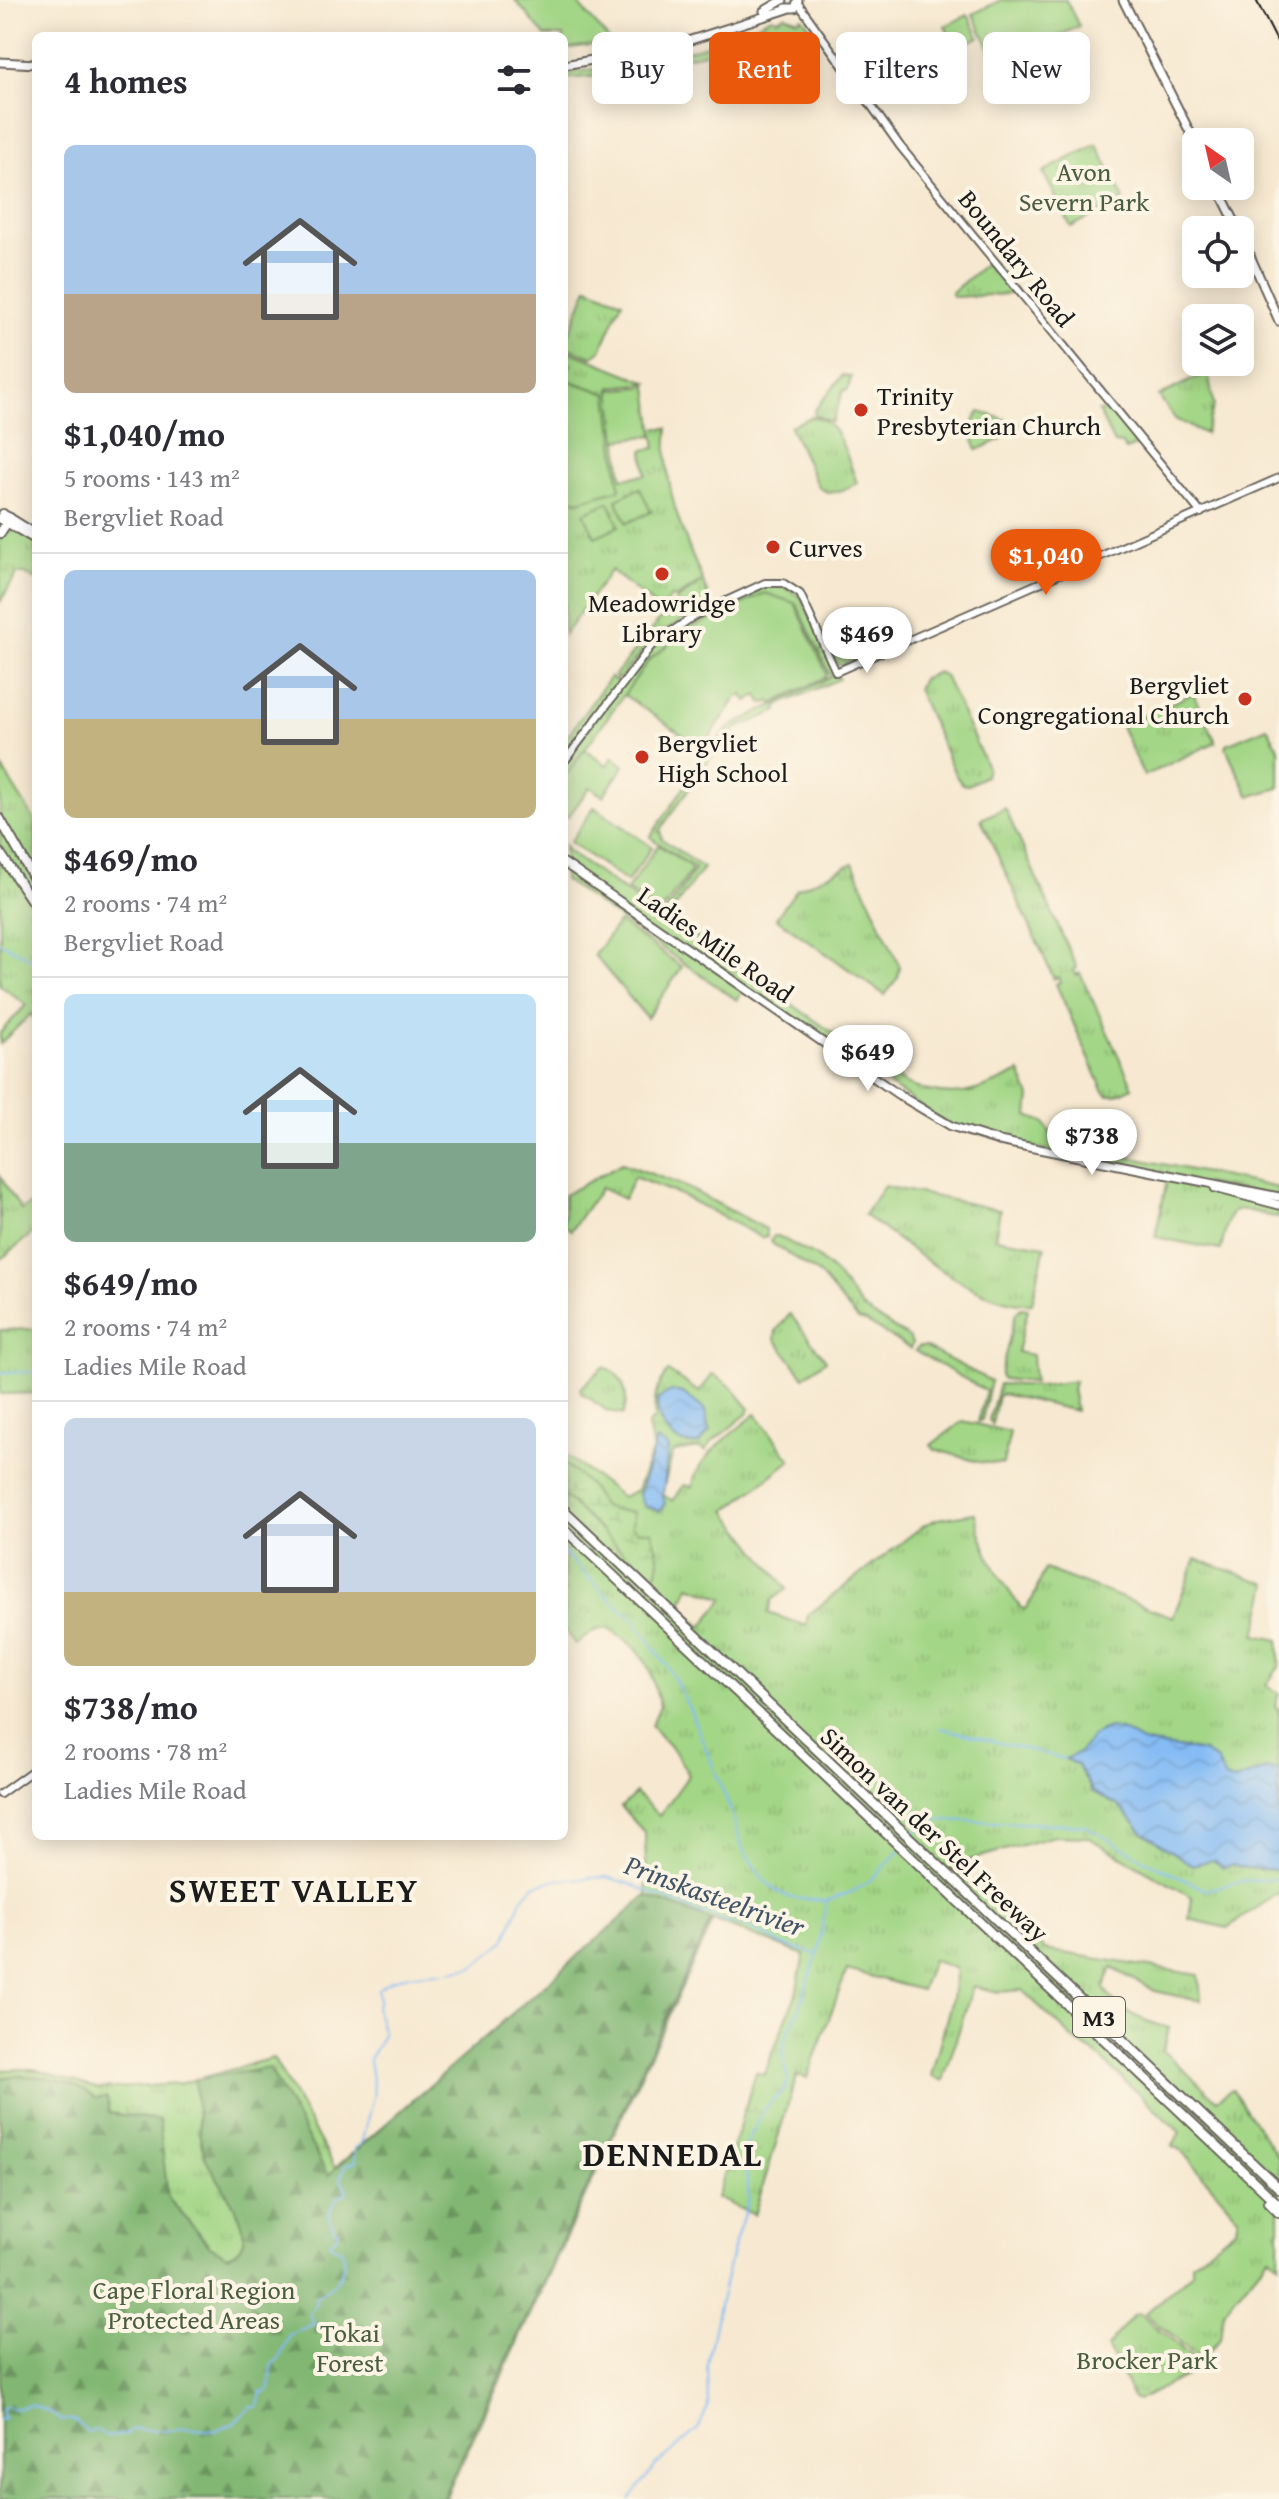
<!DOCTYPE html>
<html lang="en">
<head>
<meta charset="utf-8">
<style>
	body { margin:0; font-family:"Gentium Book Plus",serif; background:#f2f2f3; color:#2b2b33; height:100vh; display:flex; flex-direction:column; font-size:30px; white-space:nowrap }
	* { box-sizing:border-box; margin:0 }
	p { font-size:26px; color:#7c7c81 }
	.icon { flex:none; width:44px; height:44px; fill:none; stroke:currentColor; stroke-width:2; stroke-linecap:round; stroke-linejoin:round }
	.map { position:relative; flex:1; overflow:hidden }
	.side { position:absolute; left:32px; top:32px; width:536px; height:1808px; display:flex; flex-direction:column; background:#fff; border-radius:12px; box-shadow:0 4px 20px #0003 }
	.side>* { flex:none }
	.top-card { position:absolute; left:592px; top:32px; width:566px; height:72px; display:flex; gap:16px }
	.needle { width:52px; rotate:326deg }
	.fabs { position:absolute; left:1182px; top:128px; display:grid; gap:16px }
	.fabs a { display:grid; place-items:center; width:72px; height:72px; border-radius:12px; background:#fff; box-shadow:0 4px 20px #0003; font-size:40px }
	.price { position:absolute; translate:-50% -68px; padding:0 18px; border-radius:28px; background:#fff; color:#222; font-size:26px; line-height:52px; filter:drop-shadow(0 2px 4px #0008) }
	.price::after { content:''; position:absolute; left:50%; top:48px; width:24px; height:18px; margin-left:-12px; background:inherit; clip-path:polygon(0 0,100% 0,50% 100%) }
	.price.current { background:#ea580c; color:#fff }
	ul { padding:0; list-style:none }
	li { display:grid; align-content:center; gap:16px; height:424px; padding:0 32px }
	li+li { border-top:2px solid #e1e1e2 }
	li span { display:grid; place-items:center; height:248px; border-radius:12px; color:#555 }
	li>.icon { margin-inline-start:auto }
	span .icon { width:144px; height:144px; fill:#fffc; stroke-width:1 }
	li b { font-size:34px }
	h2 { display:flex; justify-content:space-between; align-items:center; height:96px; padding:0 32px; font-size:34px }
	.tag { padding:0 28px; border-radius:12px; background:#fff; box-shadow:0 4px 20px #0003; font-size:28px; line-height:72px }
	.tag.current { background:#ea580c; color:#fff }
	.map>svg:first-child { display:block }
</style>
</head>
<body>
<div class="map">
<svg width="1279" height="2499" viewBox="0 0 1279 2499">
	<defs>
		<pattern id="grass-tufts" width="24" height="20" patternUnits="userSpaceOnUse" patternTransform="scale(2)"><rect width="24" height="20" fill="#a3d686"/><path d="M3 7l-1-3M5 7V3M7 7l1-3M15 17l-1-3M17 17v-4M19 17l1-3" fill="none" stroke="#8cb773"/></pattern>
		<pattern id="forest-firs" width="22" height="20" patternUnits="userSpaceOnUse" patternTransform="scale(2)"><rect width="22" height="20" fill="#82b773"/><path d="M5 1l3.5 6h-7zM16 11l3.5 6h-7z" fill="#6a945e"/></pattern>
		<pattern id="wetland-marsh" width="20" height="14" patternUnits="userSpaceOnUse" patternTransform="scale(2)"><rect width="20" height="14" fill="#a3d686"/><path d="M1 5h8M5 5V1M11 12h8M15 12V8" fill="none" stroke="#8cb773"/></pattern>
		<pattern id="water-waves" width="16" height="10" patternUnits="userSpaceOnUse" patternTransform="scale(2)"><rect width="16" height="10" fill="#85bcf5"/><path d="M0 5q4-4 8 0t8 0" fill="none" stroke="#72a1d1"/></pattern>
	</defs>
	<rect width="100%" height="100%" fill="#fcf5e5"/>
	<filter id="ink" filterUnits="userSpaceOnUse"><feTurbulence type="fractalNoise" baseFrequency=".0125" numOctaves="2"/><feDisplacementMap in="SourceGraphic" scale="16" xChannelSelector="R" yChannelSelector="G"/><feConvolveMatrix kernelMatrix="1 2 1 2 8 2 1 2 1" color-interpolation-filters="sRGB"/></filter>
	<filter id="wash" filterUnits="userSpaceOnUse"><feTurbulence type="fractalNoise" baseFrequency=".006" numOctaves="4" result="noise"/><feDisplacementMap in="SourceGraphic" scale="32" xChannelSelector="R" yChannelSelector="G"/><feGaussianBlur stdDeviation="1.8" result="paint"/><feColorMatrix in="noise" values="0 0 0 0 0 0 0 0 0 0 0 0 0 0 0 0 0 1.4 0 .05"/><feComposite in="paint" operator="in"/></filter>
	<g filter="url(#wash)">
		<rect width="100%" height="100%" fill="#f7e9d1"/>
		<path fill="url(#grass-tufts)" stroke="#607951" stroke-width="2" fill-rule="evenodd" d="M785,15L799,20L801,17L803,18L818,37L785,60L768,40L757,38L719,66L708,52L682,58L655,81L640,67L601,76L564,79V74C619,65 675,58 727,38C743,33 757,24 772,17L777,19Z
			M1097,144L1124,200L1071,227L1043,172Z
			M990,260L1015,291L1009,294L954,297L951,293Z
			M588,287L622,301L601,350L592,357L564,346Z
			M564,349L650,383L612,387L622,478L646,475L643,450L656,448L653,428H668C661,483 681,531 703,581L675,598L672,596L660,610L611,570L564,635V497L578,501L608,394L564,379L571,364L564,361Z
			M1208,372L1214,406L1205,434L1175,419L1159,396Z
			M843,375L851,377L848,390L843,391L832,422L815,415L814,411Z
			M1110,407L1140,444L1126,450L1122,444L1114,443L1098,411H1104Z
			M980,412L1021,424L1000,440L977,450C971,437 970,423 980,412Z
			M811,417C839,417 848,461 857,483C843,490 830,499 817,485L790,426Z
			M0,512L36,534V580L25,574H17L0,602Z
			M703,582L711,601L709,605C672,624 645,644 620,678L616,679L615,675L664,614L675,611V601Z
			M776,582L801,597L839,679L777,706L778,711L737,728L724,739L660,830L662,839L703,868L671,913L670,919L906,1084C953,1103 977,1092 1020,1072L1030,1097L1028,1116L1044,1122L1056,1142L1279,1188V1197L1204,1183L1279,1205V1218C1230,1207 1232,1198 1221,1250L1155,1237L1168,1176L1074,1158L951,1126L745,989L737,1000L564,880V844L567,851L662,917L695,869L650,837L708,753L729,727L831,677L797,604L765,594L649,660L564,778V741L610,677L620,684L640,658L694,616Z
			M865,624L875,646L874,652L842,665L837,664L826,641Z
			M937,672L945,676L987,767L985,776L968,785L962,784L956,776L917,689L922,679Z
			M1193,693L1216,742L1144,776L1121,726Z
			M0,765L36,822V1021L31,1014L0,1044V1033L26,1005L0,985Z
			M1005,808L1077,968L1074,970L1076,975L1080,973L1133,1087L1116,1095H1108L1103,1090L1056,984L1060,982L1058,977L1054,979L981,819Z
			M853,863L900,967L898,977L885,995L776,918L797,889Z
			M622,1163L684,1186L766,1229L767,1236L762,1238L683,1196L634,1177L624,1199L601,1188L571,1230L564,1225V1195Z
			M0,1176L21,1210L36,1201V1230L0,1260Z
			M884,1186L1000,1210L995,1238L1045,1246L1032,1303C979,1307 906,1245 864,1215Z
			M774,1236H778L817,1257L835,1273L862,1308L909,1338L912,1343L910,1349L866,1322L858,1320L819,1274L773,1244L771,1240Z
			M1021,1308L1028,1309L1017,1352L1032,1355L1034,1382L1003,1379L1000,1375L1016,1313Z
			M790,1314L826,1360L804,1377L775,1339L776,1331Z
			M36,1329V1393L0,1394V1330Z
			M918,1347H925L991,1381L982,1420L978,1421L986,1391L915,1351Z
			M603,1367C624,1372 630,1397 623,1415L606,1410L581,1392V1388Z
			M668,1371L699,1392L713,1374L732,1387L749,1408L747,1414L712,1442L706,1451L700,1448L673,1452L662,1494L673,1501L684,1485L693,1487C693,1461 737,1429 756,1414L791,1460L726,1511L787,1589L772,1600L768,1613L806,1626L808,1615L924,1525L937,1519L975,1513C984,1553 997,1575 1021,1608L1025,1609L1033,1598L1045,1569L1173,1617L1196,1559L1268,1584L1256,1635L1279,1640V1667L1266,1685L1279,1693L1275,1706L1279,1709V1757L1277,1761L1279,1763V1893L1227,1928L1189,1919L1192,1897L1087,1837L1054,1836L962,1862L956,1868L1045,1950L1199,1975L1201,2001L1155,1991L1112,1968L1104,1988C1117,2012 1144,2021 1169,2028L1163,2051L1217,2100L1232,2089L1279,2159V2264L1269,2256L1223,2312L1220,2339L1202,2360L1145,2314L1192,2272V2263L1236,2228L1238,2217L1180,2149L1172,2147L1180,2132L1094,2052L1078,2043L1022,1990L998,1992L973,1986L943,2081L931,2076L952,1999L956,1969L932,1960L921,1990L847,1970L807,2078L797,2075L754,2215L717,2198L756,2072L764,2075L796,1994L804,1955L713,1920L445,2499H0V2070L34,2069L98,2089L179,2084L273,2058L335,2168L647,1897L645,1833L621,1807L636,1793L659,1816L689,1775L675,1752L651,1726L660,1706C648,1663 648,1652 607,1628L596,1630L575,1644L564,1628V1454L622,1497L637,1490L653,1449L648,1425L655,1418C653,1398 656,1388 668,1371ZM689,1586L724,1598L702,1627L681,1606Z
			M1075,1381L1072,1388L1076,1411L1002,1394L998,1396L992,1424L989,1420L999,1384L1040,1386Z
			M963,1421L1010,1432L1003,1464L978,1462L934,1449L931,1445Z
			M1139,2313L1200,2364L1198,2369L1139,2400L1133,2398L1107,2347L1133,2315Z"/>
		<path fill="url(#forest-firs)" stroke="#4f6a48" stroke-width="2" d="M646,1896L711,1920L442,2499H0V2078C27,2072 75,2079 95,2098L107,2097L109,2113L159,2120L168,2198L210,2246L228,2256C271,2237 212,2180 204,2154C197,2131 197,2104 195,2079L269,2068L328,2175Z"/>
		<path fill="url(#wetland-marsh)" stroke="#607951" stroke-width="2" d="M564,1463L590,1486L603,1507L612,1510L633,1512L632,1527L638,1531H652C653,1546 665,1563 655,1576L645,1573L564,1496Z"/>
		<path fill="#a3d686" stroke="#607951" stroke-width="2" d="M515,0H575L611,42L564,49V36H545Z
			M1001,0H1066L1079,26L998,66L973,14Z
			M968,15L979,37L956,49L945,26Z
			M564,379L608,394L620,489L578,501L564,497Z
			M648,386L654,435L617,440L611,390Z
			M640,488L651,512L627,523L616,499Z
			M609,502L619,526L595,537L584,513Z
			M765,593L795,603L827,674L826,677L772,704L770,701L763,704L758,695L747,701L743,695L737,697L702,748L624,695L649,660L687,630Z
			M1267,727L1279,749V788L1251,796L1248,794L1226,748L1227,744Z
			M585,749L607,765L613,757L624,766L603,796L590,787L568,817L564,815V778Z
			M594,807L652,847L627,882L570,842Z
			M658,845L690,866L691,871L661,912L627,890Z
			M619,922L682,967L647,1018L594,955Z"/>
		<path fill="url(#water-waves)" stroke="#506c88" stroke-width="2" d="M671,1391L683,1393L705,1410L709,1432L699,1444C673,1448 654,1423 658,1399Z
			M656,1440L668,1447L663,1497L665,1503L660,1511L645,1507L639,1495Z
			M1108,1728L1123,1731L1144,1743L1204,1752L1217,1761L1225,1778L1234,1781L1268,1769L1279,1770V1870C1260,1868 1251,1871 1232,1865L1223,1868L1213,1860L1192,1865L1143,1832L1119,1806L1093,1792L1077,1765L1065,1759L1079,1753L1093,1735Z"/>
		<g fill="none" stroke-linecap="round" stroke-linejoin="round">
			<path stroke="#85bcf5" stroke-width="2" d="M0,942L36,962
				M0,1373L36,1372
				M564,1553L615,1604L634,1619L671,1672L690,1710L731,1811L742,1848L763,1879L777,1891L791,1898L826,1901L854,1891L873,1878L900,1850
				M941,1728L1064,1759
				M912,1836L921,1826L936,1820L1084,1825L1144,1860L1206,1890L1241,1881L1279,1879
				M449,1971L473,1967L504,1942L523,1897L533,1886L555,1880L606,1877L627,1883L702,1914L707,1913L730,1924L751,1928L783,1945L816,1954
				M0,2420L5,2418L2,2410L5,2406L15,2409L30,2405L49,2412L62,2421C76,2415 78,2426 88,2432L96,2429L107,2437L127,2434L132,2429L169,2431L182,2428L216,2431L233,2424L251,2407H258L261,2391L265,2393L270,2388L272,2364L279,2359L289,2335L314,2324L309,2314L316,2304L315,2298C333,2285 350,2275 341,2249L335,2248L330,2243L337,2236L338,2231L334,2230L329,2213L339,2195L345,2194L347,2191L340,2178L346,2165L355,2163L354,2148L361,2144L374,2093L369,2060L383,2035L376,2007L379,2001L378,1989C397,1974 421,1972 444,1972
				M630,2499L655,2466L698,2429L708,2407L707,2363L718,2310L732,2251L749,2199L744,2155L747,2143L765,2108L785,2089L788,2080L783,2052L785,2039L799,2009L819,1949L826,1902"/>
		</g>
	</g>
	<g filter="url(#ink)">
		<g fill="none" stroke-linecap="round" stroke-linejoin="round">
			<g stroke="#69645b" stroke-width="10">
				<path id="minor" d="M798,3L900,146L1201,513
					M564,762L652,645L694,616L765,583H783L800,594L836,672L1279,478
					M0,1794L36,1768"/>
			</g>
			<g stroke="#69645b" stroke-width="11">
				<path id="major" d="M1123,0L1196,144
					M786,8H795L798,0
					M764,11L783,0
					M0,62L36,64
					M564,65L672,46L788,9
					M1217,186L1239,230
					M1240,233L1279,321
					M7,516L36,534
					M2,520L36,540
					M564,863L899,1095L951,1126L999,1141L1279,1197
					M1215,1188L1279,1205"/>
			</g>
			<g stroke="#69645b" stroke-width="12">
				<path id="highway" d="M0,519L3,514
					M0,533L10,518
					M0,819L36,882
					M0,853L36,907
					M564,1510L1279,2188
					M564,1529L1279,2205
					M1268,2202L1279,2213"/>
			</g>
			<use href="#minor" stroke="#fff" stroke-width="6"/>
			<use href="#major" stroke="#fff" stroke-width="7"/>
			<use href="#highway" stroke="#fff" stroke-width="8"/>
			<path stroke="#1c1c1c" stroke-width="2" d="M1256,0L1279,45"/>
		</g>
	</g>
	<g fill="#c8321e" stroke="#fcf5e5" stroke-width="3">
		<circle cx="861" cy="410" r="8"/>
		<circle cx="773" cy="547" r="8"/>
		<circle cx="662" cy="574" r="8"/>
		<circle cx="1245" cy="699" r="8"/>
		<circle cx="642" cy="757" r="8"/>
	</g>
	<g text-anchor="middle" dominant-baseline="central" stroke-width="8" stroke-linejoin="round" paint-order="stroke">
		<rect fill="#fcf5e5" stroke="#5f5d58" stroke-width="2" x="1073" y="1997" width="52" height="40" rx="6"/>
		<g font-size="24" font-weight="bold" fill="#1c1c1c">
			<text x="1099" y="2017">M3</text>
		</g>
		<g font-size="26" fill="#4b5d41" stroke="#fcf5e5">
			<text x="1084" y="171">Avon<tspan x="1084" dy="30">Severn Park</tspan></text>
			<text x="194" y="2289">Cape Floral Region<tspan x="194" dy="30">Protected Areas</tspan></text>
			<text x="350" y="2332">Tokai<tspan x="350" dy="30">Forest</tspan></text>
			<text x="1147" y="2359">Brocker Park</text>
		</g>
		<g font-size="26" fill="#1c1c1c" stroke="#fcf5e5">
			<text transform="translate(1017 258) rotate(51)">Boundary Road</text>
			<text transform="translate(716 944) rotate(35)">Ladies Mile Road</text>
			<text transform="translate(935 1834) rotate(43)">Simon van der Stel Freeway</text>
		</g>
		<g font-size="26" fill="#1c1c1c" stroke="#fcf5e5" text-anchor="start">
			<text x="877" y="395">Trinity<tspan x="877" dy="30">Presbyterian Church</tspan></text>
			<text x="789" y="547">Curves</text>
			<text x="662" y="602" text-anchor="middle">Meadowridge<tspan x="662" dy="30">Library</tspan></text>
			<text x="1229" y="684" text-anchor="end">Bergvliet<tspan x="1229" dy="30">Congregational Church</tspan></text>
			<text x="658" y="742">Bergvliet<tspan x="658" dy="30">High School</tspan></text>
		</g>
		<g font-size="28" font-style="italic" fill="#415468" stroke="#fcf5e5">
			<text transform="translate(715 1895) rotate(20)">Prinskasteelrivier</text>
		</g>
		<g font-size="34" font-weight="bold" letter-spacing="2" fill="#1c1c1c" stroke="#fcf5e5">
			<text x="294" y="1889">SWEET VALLEY</text>
			<text x="673" y="2153">DENNEDAL</text>
		</g>
	</g>
</svg>
<div class="fabs">
<a><svg class="needle" viewBox="-14 -14 28 28"><path d="M0-13l5 13h-10z" fill="#e53935"/><path d="M0 13l5-13h-10z" fill="#7c7c81"/></svg></a>
<a><svg class="icon" aria-label="locate" viewBox="0 0 24 24"><circle cx="12" cy="12" r="6"/><path d="M12 2v4M12 18v4M2 12h4M18 12h4"/></svg></a>
<a><svg class="icon" aria-label="layers" viewBox="0 0 24 24"><path d="M12 4l9 5-9 5-9-5zM3 14l9 5 9-5"/></svg></a>
</div>
<b class="price current" style="left:1046px;top:597px">$1,040</b>
<b class="price" style="left:867px;top:675px">$469</b>
<b class="price" style="left:868px;top:1093px">$649</b>
<b class="price" style="left:1092px;top:1177px">$738</b>
<div class="top-card">
<a class="tag">Buy</a>
<a class="tag current">Rent</a>
<a class="tag">Filters</a>
<a class="tag">New</a>
</div>
<section class="side">
<h2>4 homes<svg class="icon" aria-label="filters" viewBox="0 0 24 24"><path d="M4 7h16M4 17h16"/><circle cx="9" cy="7" r="2"/><circle cx="15" cy="17" r="2"/></svg></h2>
<ul>
<li><span style="background:linear-gradient(#a9c7e8 60%,#b9a48a 0)"><svg class="icon" aria-label="home" viewBox="0 0 24 24"><path d="M3 11l9-7 9 7M6 9v11h12V9"/></svg></span><div><b>$1,040/mo</b><p>5 rooms · 143 m²</p><p>Bergvliet Road</p></div></li>
<li><span style="background:linear-gradient(#a9c7e8 60%,#c2b280 0)"><svg class="icon" aria-label="home" viewBox="0 0 24 24"><path d="M3 11l9-7 9 7M6 9v11h12V9"/></svg></span><div><b>$469/mo</b><p>2 rooms · 74 m²</p><p>Bergvliet Road</p></div></li>
<li><span style="background:linear-gradient(#bfe0f5 60%,#7fa58c 0)"><svg class="icon" aria-label="home" viewBox="0 0 24 24"><path d="M3 11l9-7 9 7M6 9v11h12V9"/></svg></span><div><b>$649/mo</b><p>2 rooms · 74 m²</p><p>Ladies Mile Road</p></div></li>
<li><span style="background:linear-gradient(#c9d6e8 70%,#c2b280 0)"><svg class="icon" aria-label="home" viewBox="0 0 24 24"><path d="M3 11l9-7 9 7M6 9v11h12V9"/></svg></span><div><b>$738/mo</b><p>2 rooms · 78 m²</p><p>Ladies Mile Road</p></div></li>
</ul>
</section>
</div>
</body>
</html>
